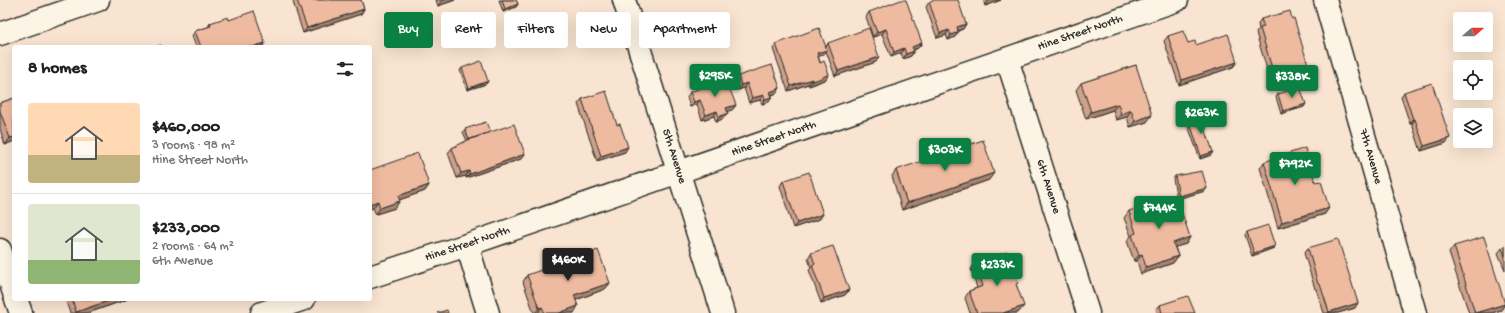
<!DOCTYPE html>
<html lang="en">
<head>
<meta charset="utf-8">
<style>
	body { margin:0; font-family:"Gochi Hand",sans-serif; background:#f2f2f2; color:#222; height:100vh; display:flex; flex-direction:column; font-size:15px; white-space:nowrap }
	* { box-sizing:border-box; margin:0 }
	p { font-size:13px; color:#767676 }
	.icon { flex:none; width:22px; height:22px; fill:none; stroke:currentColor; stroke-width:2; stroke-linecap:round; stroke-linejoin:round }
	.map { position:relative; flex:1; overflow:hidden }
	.sheet { position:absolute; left:12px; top:45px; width:360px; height:256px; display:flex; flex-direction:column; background:#fff; border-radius:4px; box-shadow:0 4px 16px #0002 }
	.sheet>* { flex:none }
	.banner { position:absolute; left:384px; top:12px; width:380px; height:36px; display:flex; gap:8px }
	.needle { width:26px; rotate:70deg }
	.controls { position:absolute; left:1453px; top:12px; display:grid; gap:8px }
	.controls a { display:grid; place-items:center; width:40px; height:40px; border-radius:4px; background:#fff; box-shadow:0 4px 16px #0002; font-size:20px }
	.price { position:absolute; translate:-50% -34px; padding:0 9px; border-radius:4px; background:#0b8043; color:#fff; font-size:13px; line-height:26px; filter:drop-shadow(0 1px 2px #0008) }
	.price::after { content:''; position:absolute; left:50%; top:24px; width:12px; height:9px; margin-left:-6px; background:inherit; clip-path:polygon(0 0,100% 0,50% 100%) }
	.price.current { background:#222; color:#fff }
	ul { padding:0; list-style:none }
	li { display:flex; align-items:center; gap:12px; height:100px; padding:0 16px }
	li+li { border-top:1px solid #e0e0e0 }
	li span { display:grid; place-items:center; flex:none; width:112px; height:80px; border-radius:4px; color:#555 }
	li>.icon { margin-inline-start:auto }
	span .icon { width:48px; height:48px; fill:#fffc; stroke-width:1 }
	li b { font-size:17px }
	h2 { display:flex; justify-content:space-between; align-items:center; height:48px; padding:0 16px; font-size:17px }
	.tag { padding:0 14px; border-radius:4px; background:#fff; box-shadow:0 4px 16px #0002; font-size:14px; line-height:36px }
	.tag.current { background:#0b8043; color:#fff }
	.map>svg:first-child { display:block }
</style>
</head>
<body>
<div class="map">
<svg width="1505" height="313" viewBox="0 0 1505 313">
	<rect width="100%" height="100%" fill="#f8e4d0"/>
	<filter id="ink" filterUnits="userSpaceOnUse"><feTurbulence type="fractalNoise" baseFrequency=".025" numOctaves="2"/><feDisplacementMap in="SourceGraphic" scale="8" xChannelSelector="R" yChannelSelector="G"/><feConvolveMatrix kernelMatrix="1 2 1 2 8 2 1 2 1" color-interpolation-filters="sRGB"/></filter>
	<g filter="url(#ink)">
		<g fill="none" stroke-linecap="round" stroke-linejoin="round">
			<g stroke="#2b2b2b" stroke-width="25">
				<g id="minor">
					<path id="s1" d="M1325,0L1415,313"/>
					<path d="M0,34L98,0"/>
					<path id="s2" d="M1007,59L1088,313"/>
					<path d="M467,245L488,313"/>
					<path d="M0,250L14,293"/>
					<path d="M16,299L21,313"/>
				</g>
			</g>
			<g stroke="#2b2b2b" stroke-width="25">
				<g id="tertiary">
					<path id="s3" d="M624,0L723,313"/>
					<path id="s4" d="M370,277L467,245L1177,0"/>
					<path d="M262,313L304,299"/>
				</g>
			</g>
			<use href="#minor" stroke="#fcf5e5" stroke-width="22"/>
			<use href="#tertiary" stroke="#fcf5e5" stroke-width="22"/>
		</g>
		<path fill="#cea18a" stroke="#2b2b2b" d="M294,0H361L364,9L361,14L303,33L293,2Z
			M436,0H455L438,6Z
			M499,0H516L518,4L516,7L503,12Z
			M983,0H1001L985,6Z
			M929,2L966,24L963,29L958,31V32L955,37L948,40L946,35L937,38L926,7Z
			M869,12L922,43L918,48L914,50L911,56L903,59L901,53L891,57L882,34L873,37L866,17Z
			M1261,19L1309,68L1306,73L1271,83L1256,33L1259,29L1258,24Z
			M229,20L265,43L262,47H196L192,36L195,31L208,27L210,23Z
			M1168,36L1188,43L1196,45L1237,62L1233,67L1179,85L1164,41Z
			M828,43L876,62L835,76L826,51L823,55L818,56L826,79L815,84L809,86L808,84L788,91L773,49L776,44L826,47Z
			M1136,65L1147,122L1130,127L1127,117L1116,120L1113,110L1086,119L1076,90L1081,83Z
			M462,68L488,81L486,84L467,90L460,70Z
			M738,76L777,93L772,95V97L769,102L762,104L760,100L749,103L744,88L738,90L735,81Z
			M690,92L736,105L732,110L727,111L724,118L716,122L714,116L702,120L697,104L690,107L687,97Z
			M1404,92L1446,143L1421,151L1412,124H1410L1401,97Z
			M1278,94L1304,107L1281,114L1276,97Z
			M14,98V141L5,145L0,129V103Z
			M582,99L625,152L597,161L578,104Z
			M1190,115L1211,155L1200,159L1188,126L1190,123L1188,118Z
			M465,129L490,132L525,154L521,159L466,178V176L457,178L448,153L452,148L467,141L463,132Z
			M1264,162L1325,214L1278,228L1260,168Z
			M370,170L429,185L425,191L399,200L395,208L376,214L373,208Z
			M896,170L989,180L902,210L892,176Z
			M1175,176L1205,191L1177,199L1173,179Z
			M783,181L820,219L793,228L780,186Z
			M1129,211L1190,237L1186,244L1175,247L1178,256L1173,263L1141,274L1137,261H1134L1127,241L1131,236L1124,218Z
			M1247,232L1275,246L1274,248L1252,256L1245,235Z
			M1454,246L1505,302V304L1501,310L1492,313H1469L1449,253Z
			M1505,246V270L1498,253L1502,248Z
			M1308,248L1355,308L1338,313H1324L1316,289H1315L1304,253Z
			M811,253L849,290L845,295L821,303L809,270L811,268L808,258Z
			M975,263L1017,286L1019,312L1017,313H970L965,298L969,291L977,288L971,269Z
			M527,275L610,283L605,289L576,300L574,313H534L523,282Z
			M65,299H128L88,313H70Z
			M1160,305L1195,313H1157L1156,310Z"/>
		<path fill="#a78370" stroke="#2b2b2b" d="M442,0H455L438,6Z
			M989,0H1001L985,6Z
			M518,4L516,7L503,12L505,9Z
			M364,9L361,14L303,33L307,28Z
			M966,24L963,29L953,32L957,27Z
			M886,29L882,34L873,37L877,32Z
			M949,30L946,35L937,38L940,33Z
			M958,32L955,37L948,40L951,35Z
			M265,43L262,47H252Z
			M922,43L918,48L909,51L912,47Z
			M904,48L901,53L891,57L894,52Z
			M827,50L823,55L814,58L817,53Z
			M914,51L911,56L903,59L906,54Z
			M879,57L876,62L835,76L838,71Z
			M1237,62L1233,67L1179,85L1182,80Z
			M1309,68L1306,73L1271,83L1275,78Z
			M829,74L826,79L809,86L812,81Z
			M812,79L808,84L788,91L791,86Z
			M488,81L486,84L467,90L469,88Z
			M747,83L744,88L738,90L741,85Z
			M780,88L777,93L767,96L770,92Z
			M764,95L760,100L749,103L752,98Z
			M772,97L769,102L762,104L765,99Z
			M700,100L697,104L690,107L694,102Z
			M1118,104L1113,110L1086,119L1091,112Z
			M1306,104L1304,107L1281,114L1283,111Z
			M736,105L732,110L722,113L726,108Z
			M1131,110L1127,117L1116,120L1121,114Z
			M717,111L714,116L702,120L706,115Z
			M728,113L724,118L716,122L719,117Z
			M1152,115L1147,122L1130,127L1135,121Z
			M1413,119H1415L1412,124H1410Z
			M14,137V141L5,145L10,138Z
			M1450,138L1446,143L1421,151L1424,146Z
			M628,147L625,152L597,161L601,156Z
			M1213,152L1211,155L1200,159L1201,156Z
			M525,154L521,159L466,178L470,174Z
			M469,171L466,176L457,178L461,173Z
			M994,173L989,180L902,210L907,203Z
			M429,185L425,191L393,202L398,196Z
			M1207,188L1205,191L1177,199L1179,196Z
			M378,201L373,208L370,209V204Z
			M400,201L395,208L376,214L380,208Z
			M1329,208L1325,214L1278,228L1282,222Z
			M823,214L820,219L793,228L797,223Z
			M1190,237L1186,244L1169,249L1173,243Z
			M1275,246L1274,248L1252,256L1254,253Z
			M1142,254L1137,261H1134L1139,255Z
			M1178,256L1173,263L1141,274L1146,267Z
			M610,283L605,289L570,302L574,295Z
			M849,290L845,295L821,303L824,298Z
			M114,299H128L88,313H76V312Z
			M1358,303L1355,308L1338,313H1328L1329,312Z
			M1505,304L1501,310L1492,313H1476Z
			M578,306L574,313H559Z
			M1024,306L1019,312L1017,313H1003Z
			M542,307L538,313H535L539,308Z"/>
		<path fill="#efbba0" stroke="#2b2b2b" d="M297,0H361L364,9L307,28Z
			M502,0H516L518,4L505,9Z
			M901,0H906L922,43L912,47L914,51L906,54L904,48L894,52L886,29L877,32L869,12Z
			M933,0H958L966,24L957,27L958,32L951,35L949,30L940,33L929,2Z
			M254,11L265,43L252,47H201L195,31L211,26L210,23L228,17L229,20Z
			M1290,11L1292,19L1294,18L1309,68L1275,78L1260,28L1264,27L1261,19Z
			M819,28L827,50L817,53L820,63L824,61L829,74L819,79L812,81V79L791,86L776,44Z
			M869,28L879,57L838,71L828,43Z
			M1183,31L1188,43L1195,41L1196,45L1228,34L1237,62L1182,80L1168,36Z
			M161,45L162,47H155Z
			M481,61L488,81L469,88L462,68Z
			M772,65L780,88L770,92L772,97L765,99L764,95L752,98L747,83L741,85L738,76Z
			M1136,65L1152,115L1135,121L1131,110L1121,114L1118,104L1091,112L1081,83Z
			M726,79L736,105L726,108L728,113L719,117L717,111L706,115L700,100L694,102L690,92Z
			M1432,83L1450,138L1424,146L1415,119H1413L1404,92Z
			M1300,87L1306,104L1283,111L1278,94Z
			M606,91L617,125L620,124L628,147L601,156L582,99Z
			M14,98V137L10,138L0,111V103Z
			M1197,112L1200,120L1202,119L1213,152L1201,156L1190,123L1192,122L1190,115Z
			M486,122L490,132L469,140L465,129Z
			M514,124L525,154L470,174L469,171L461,173L452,148L470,139Z
			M983,140L994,173L907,203L896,170Z
			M1305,148L1315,182L1321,181L1329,208L1282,222L1264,162Z
			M418,153L429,185L398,196L400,201L380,208L378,201L370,204V170Z
			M1202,171L1207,188L1179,196L1175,176Z
			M809,172L823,214L797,223L783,181Z
			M1176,195L1190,237L1173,243L1178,256L1146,267L1142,254L1139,255L1132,235L1136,233L1129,211Z
			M1268,225L1275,246L1254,253L1247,232Z
			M1484,237L1505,304L1475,313L1454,246Z
			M1338,239L1358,303L1329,312L1320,284H1318L1308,248Z
			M833,246L849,290L824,298L812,265L815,264L811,253Z
			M1505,246V256L1502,248Z
			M598,250L610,283L574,295L578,306L559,313H545L542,307L539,308L527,275Z
			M1007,252L1018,283L1016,284L1024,306L1003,313H977L969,291L983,286L975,263Z
			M1188,296L1195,313H1162L1160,305Z
			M72,299H114L76,312Z
			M447,310L448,313H437Z"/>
	</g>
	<g text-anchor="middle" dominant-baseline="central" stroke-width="3.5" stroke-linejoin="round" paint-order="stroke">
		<g font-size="12" fill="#2b2b2b" stroke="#fcf5e5">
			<text stroke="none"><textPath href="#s4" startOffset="751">Hine Street North</textPath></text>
			<text stroke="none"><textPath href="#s4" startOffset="427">Hine Street North</textPath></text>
			<text stroke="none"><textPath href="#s3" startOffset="164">5th Avenue</textPath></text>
			<text stroke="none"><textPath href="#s1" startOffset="163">7th Avenue</textPath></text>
			<text stroke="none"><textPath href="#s2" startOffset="134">6th Avenue</textPath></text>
			<text stroke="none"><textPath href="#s4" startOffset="103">Hine Street North</textPath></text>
		</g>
	</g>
</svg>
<div class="controls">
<a><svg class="needle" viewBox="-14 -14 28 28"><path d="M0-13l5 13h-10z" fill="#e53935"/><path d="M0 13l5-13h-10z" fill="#767676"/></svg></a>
<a><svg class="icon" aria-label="locate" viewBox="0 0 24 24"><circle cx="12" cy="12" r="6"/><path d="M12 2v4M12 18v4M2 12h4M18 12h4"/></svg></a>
<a><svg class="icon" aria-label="layers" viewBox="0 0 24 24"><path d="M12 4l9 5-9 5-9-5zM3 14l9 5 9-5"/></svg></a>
</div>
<b class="price" style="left:715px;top:98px">$295K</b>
<b class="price" style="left:1292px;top:99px">$338K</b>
<b class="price" style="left:1201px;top:135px">$263K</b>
<b class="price" style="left:945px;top:172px">$303K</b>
<b class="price" style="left:1295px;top:186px">$792K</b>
<b class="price" style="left:1159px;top:230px">$744K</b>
<b class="price current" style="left:568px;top:282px">$460K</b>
<b class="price" style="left:997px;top:287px">$233K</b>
<div class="banner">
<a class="tag current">Buy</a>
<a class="tag">Rent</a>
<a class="tag">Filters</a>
<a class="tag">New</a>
<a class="tag">Apartment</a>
</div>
<section class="sheet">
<h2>8 homes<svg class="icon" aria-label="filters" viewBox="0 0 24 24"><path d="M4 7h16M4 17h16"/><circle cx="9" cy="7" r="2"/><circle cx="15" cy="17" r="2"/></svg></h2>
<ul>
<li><span style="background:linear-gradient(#ffd9b3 65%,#c2b280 0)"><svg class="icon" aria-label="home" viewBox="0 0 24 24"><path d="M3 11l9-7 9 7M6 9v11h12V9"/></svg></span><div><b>$460,000</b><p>3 rooms · 98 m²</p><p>Hine Street North</p></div></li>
<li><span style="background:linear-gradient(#dfe7d0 70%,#8fb573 0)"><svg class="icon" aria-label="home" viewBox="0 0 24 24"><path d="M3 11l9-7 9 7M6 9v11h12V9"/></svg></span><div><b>$233,000</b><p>2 rooms · 64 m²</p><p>6th Avenue</p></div></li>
</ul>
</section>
</div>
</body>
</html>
